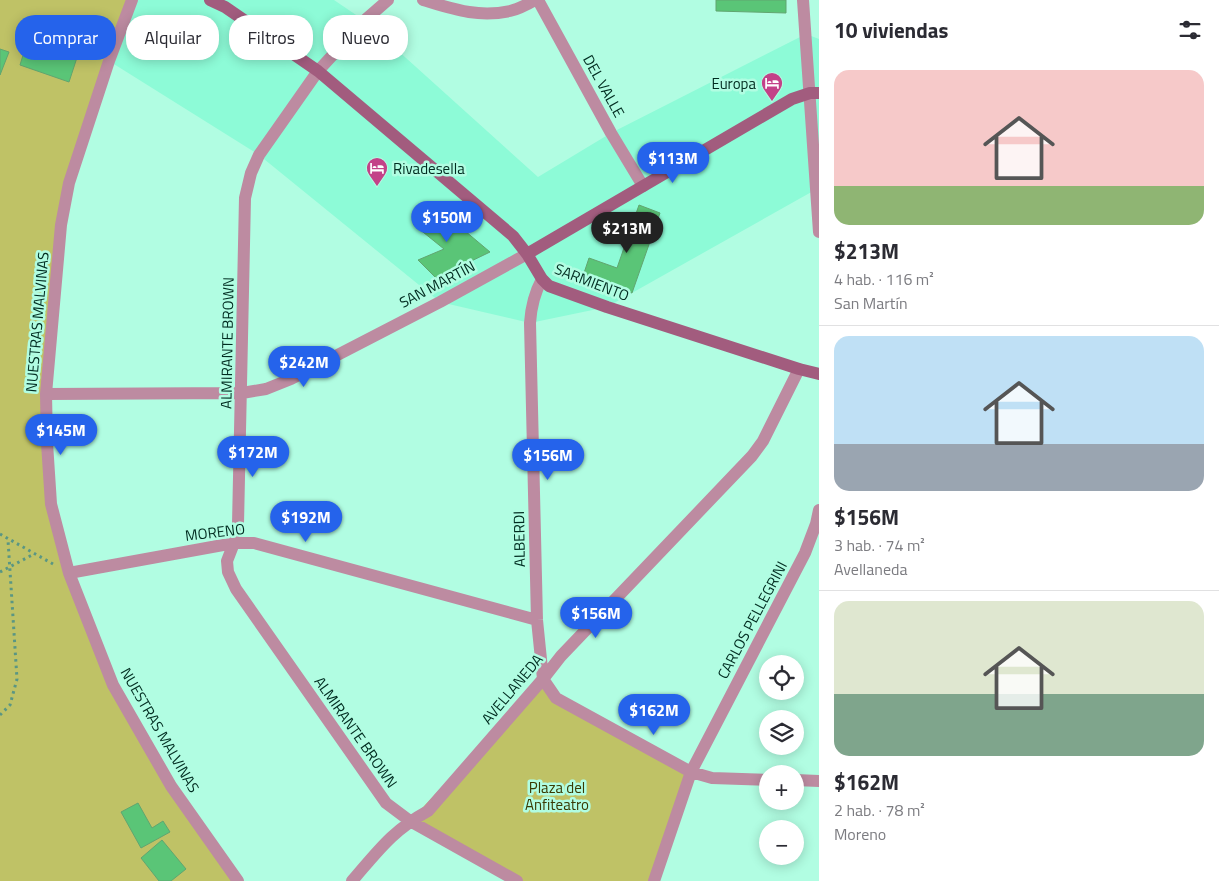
<!DOCTYPE html>
<html lang="es">
<head>
<meta charset="utf-8">
<style>
	body { margin:0; font-family:"Titillium Web",sans-serif; background:#f2f2f3; color:#2b2b33; height:100vh; display:flex; flex-direction:column; font-size:19px; white-space:nowrap }
	* { box-sizing:border-box; margin:0 }
	p { font-size:16px; color:#7c7c81 }
	.icon { flex:none; width:28px; height:28px; fill:none; stroke:currentColor; stroke-width:2; stroke-linecap:round; stroke-linejoin:round }
	.map { position:relative; flex:1; overflow:hidden }
	.details { display:flex; flex-direction:column; background:#fff; width:400px }
	.details>* { flex:none }
	.top-card { position:absolute; left:15px; top:15px; width:475px; height:45px; display:flex; gap:10px }
	.tools { position:absolute; left:759px; top:655px; display:grid; gap:10px }
	.tools a { display:grid; place-items:center; width:45px; height:45px; border-radius:50%; background:#fff; box-shadow:0 2px 12px #0003; font-size:25px }
	.price { position:absolute; translate:-50% -42px; padding:0 11px; border-radius:18px; background:#2563eb; color:#fff; font-size:16px; line-height:32px; filter:drop-shadow(0 1px 2px #0008) }
	.price::after { content:''; position:absolute; left:50%; top:30px; width:15px; height:11px; margin-left:-8px; background:inherit; clip-path:polygon(0 0,100% 0,50% 100%) }
	.price.active { background:#222; color:#fff }
	ul { padding:0; list-style:none }
	li { display:grid; align-content:center; gap:10px; height:265px; padding:0 15px }
	li+li { border-top:1px solid #e1e1e2 }
	li span { display:grid; place-items:center; height:155px; border-radius:15px; color:#555 }
	li>.icon { margin-inline-start:auto }
	span .icon { width:90px; height:90px; fill:#fffc; stroke-width:1 }
	li b { font-size:21px }
	h2 { display:flex; justify-content:space-between; align-items:center; height:60px; padding:0 15px; font-size:21px }
	.chip { padding:0 18px; border-radius:20px; background:#fff; box-shadow:0 2px 12px #0003; font-size:18px; line-height:45px }
	.chip.active { background:#2563eb; color:#fff }
	main { display:flex; flex:1; min-height:0 }
	.map>svg:first-child { display:block }
</style>
</head>
<body>
<main>
<div class="map">
<svg width="819" height="881" viewBox="0 0 819 881">
	<rect width="100%" height="100%" fill="#b1fde2"/>
	<path fill="#8dfbd7" d="M132,0H334L365,21L538,177L611,133L806,34L819,39V191L815,190L607,307L530,323L440,302L259,155L109,61Z"/>
	<path fill="#bfc266" d="M0,0H132L69,183L46,394L51,504L113,685L238,881H0Z
		M543,679L556,698L691,772L654,881H517L410,821Z"/>
	<path fill="#5ac577" stroke="#61a570" d="M716,0H786V13L716,11Z
		M35,16L85,33L69,82L20,65Z
		M0,49L9,52L0,75Z
		M433,204L490,252L436,278L418,260L444,249L413,224Z
		M639,205L660,213L632,293L583,276L589,258L617,268Z
		M138,803L152,828L163,821L170,832L141,848L121,812Z
		M162,840L186,869L171,881H159L141,858Z"/>
	<g fill="none" stroke-linecap="round" stroke-linejoin="round">
		<path stroke="#5a9683" stroke-width="3" stroke-dasharray="2.5 4" stroke-linecap="butt" d="M0,534L53,564
			M0,572L34,554
			M0,715L10,705L17,679L8,540"/>
		<path stroke="#bd8ba1" stroke-width="12" d="M132,0L109,61L69,183L61,225L46,394L47,443L51,504L69,573L113,685L171,786L238,881
			M388,0L365,20L318,71L259,155L251,173L245,198L238,524L234,543L227,561L228,572L236,589L386,803L410,821L517,881
			M423,0C453,9 478,18 510,11C519,9 528,4 535,0
			M538,0L611,133L643,186
			M803,0L819,232
			M542,279C534,294 531,307 530,323L537,620L543,679L556,698L691,772L712,778L768,780
			M46,394L242,393L266,389L291,379L440,302L527,254
			M69,573L234,543H254L537,620
			M795,780L819,781
			M352,881C378,851 393,830 428,811L543,679L561,656L752,456L763,441L799,369
			M654,881L691,772L805,553L816,524L819,510"/>
		<path stroke="#a25c7e" stroke-width="12" d="M210,0L225,7L318,71L513,236L527,254L542,279L549,286L607,307L799,369L819,374
			M527,254L792,99L810,93H819"/>
	</g>
	<defs>
		<g id="hotel-pin" transform="scale(1.125)"><path d="M0 17L-7.5 6A9.5 9.5 0 1 1 7.5 6Z" fill="#c34188" stroke="#b1fde2"/><path d="M-6-4.5h1.5V1H6V5H4.5V3h-9V5H-6ZM-4 0a1.8 1.8 0 1 1 3.6 0ZM.5 0V-2.5h3Q6-2.5 6 0Z" fill="#fff"/></g>
	</defs>
	<g fill-rule="evenodd">
		<use href="#hotel-pin" x="772" y="83"/>
		<use href="#hotel-pin" x="377" y="168"/>
	</g>
	<g text-anchor="middle" dominant-baseline="central" stroke-width="5" stroke-linejoin="round" paint-order="stroke">
		<g font-size="15" fill="#002c20" stroke="#b1fde2" text-anchor="end">
			<text x="756" y="83">Europa</text>
			<text x="393" y="168" text-anchor="start">Rivadesella</text>
		</g>
		<g font-size="15" fill="#002c20" stroke="#b1fde2">
			<text transform="translate(604 86) rotate(61)">DEL VALLE</text>
			<text transform="translate(592 282) rotate(21)">SARMIENTO</text>
			<text transform="translate(437 284) rotate(-28)">SAN MARTÍN</text>
			<text transform="translate(37 322) rotate(-85)">NUESTRAS MALVINAS</text>
			<text transform="translate(227 343) rotate(-89)">ALMIRANTE BROWN</text>
			<text transform="translate(215 532) rotate(-7)">MORENO</text>
			<text transform="translate(519 539) rotate(-91)">ALBERDI</text>
			<text transform="translate(752 620) rotate(-62)">CARLOS PELLEGRINI</text>
			<text transform="translate(512 689) rotate(-50)">AVELLANEDA</text>
			<text transform="translate(160 730) rotate(60)">NUESTRAS MALVINAS</text>
			<text transform="translate(356 732) rotate(55)">ALMIRANTE BROWN</text>
		</g>
		<g font-size="15" fill="#3a3a03" stroke="#b1fde2">
			<text x="557" y="787">Plaza del<tspan x="557" dy="17">Anfiteatro</tspan></text>
		</g>
	</g>
</svg>
<div class="tools">
<a><svg class="icon" aria-label="locate" viewBox="0 0 24 24"><circle cx="12" cy="12" r="6"/><path d="M12 2v4M12 18v4M2 12h4M18 12h4"/></svg></a>
<a><svg class="icon" aria-label="layers" viewBox="0 0 24 24"><path d="M12 4l9 5-9 5-9-5zM3 14l9 5 9-5"/></svg></a>
<a>+</a>
<a>−</a>
</div>
<b class="price" style="left:673px;top:184px">$113M</b>
<b class="price" style="left:447px;top:243px">$150M</b>
<b class="price active" style="left:627px;top:254px">$213M</b>
<b class="price" style="left:304px;top:388px">$242M</b>
<b class="price" style="left:61px;top:456px">$145M</b>
<b class="price" style="left:253px;top:478px">$172M</b>
<b class="price" style="left:548px;top:481px">$156M</b>
<b class="price" style="left:306px;top:543px">$192M</b>
<b class="price" style="left:596px;top:639px">$156M</b>
<b class="price" style="left:654px;top:736px">$162M</b>
<div class="top-card">
<a class="chip active">Comprar</a>
<a class="chip">Alquilar</a>
<a class="chip">Filtros</a>
<a class="chip">Nuevo</a>
</div>
</div>
<section class="details">
<h2>10 viviendas<svg class="icon" aria-label="filters" viewBox="0 0 24 24"><path d="M4 7h16M4 17h16"/><circle cx="9" cy="7" r="2"/><circle cx="15" cy="17" r="2"/></svg></h2>
<ul>
<li><span style="background:linear-gradient(#f6c9c9 75%,#8fb573 0)"><svg class="icon" aria-label="home" viewBox="0 0 24 24"><path d="M3 11l9-7 9 7M6 9v11h12V9"/></svg></span><div><b>$213M</b><p>4 hab. · 116 m²</p><p>San Martín</p></div></li>
<li><span style="background:linear-gradient(#bfe0f5 70%,#9aa5b1 0)"><svg class="icon" aria-label="home" viewBox="0 0 24 24"><path d="M3 11l9-7 9 7M6 9v11h12V9"/></svg></span><div><b>$156M</b><p>3 hab. · 74 m²</p><p>Avellaneda</p></div></li>
<li><span style="background:linear-gradient(#dfe7d0 60%,#7fa58c 0)"><svg class="icon" aria-label="home" viewBox="0 0 24 24"><path d="M3 11l9-7 9 7M6 9v11h12V9"/></svg></span><div><b>$162M</b><p>2 hab. · 78 m²</p><p>Moreno</p></div></li>
</ul>
</section>
</main>
</body>
</html>
